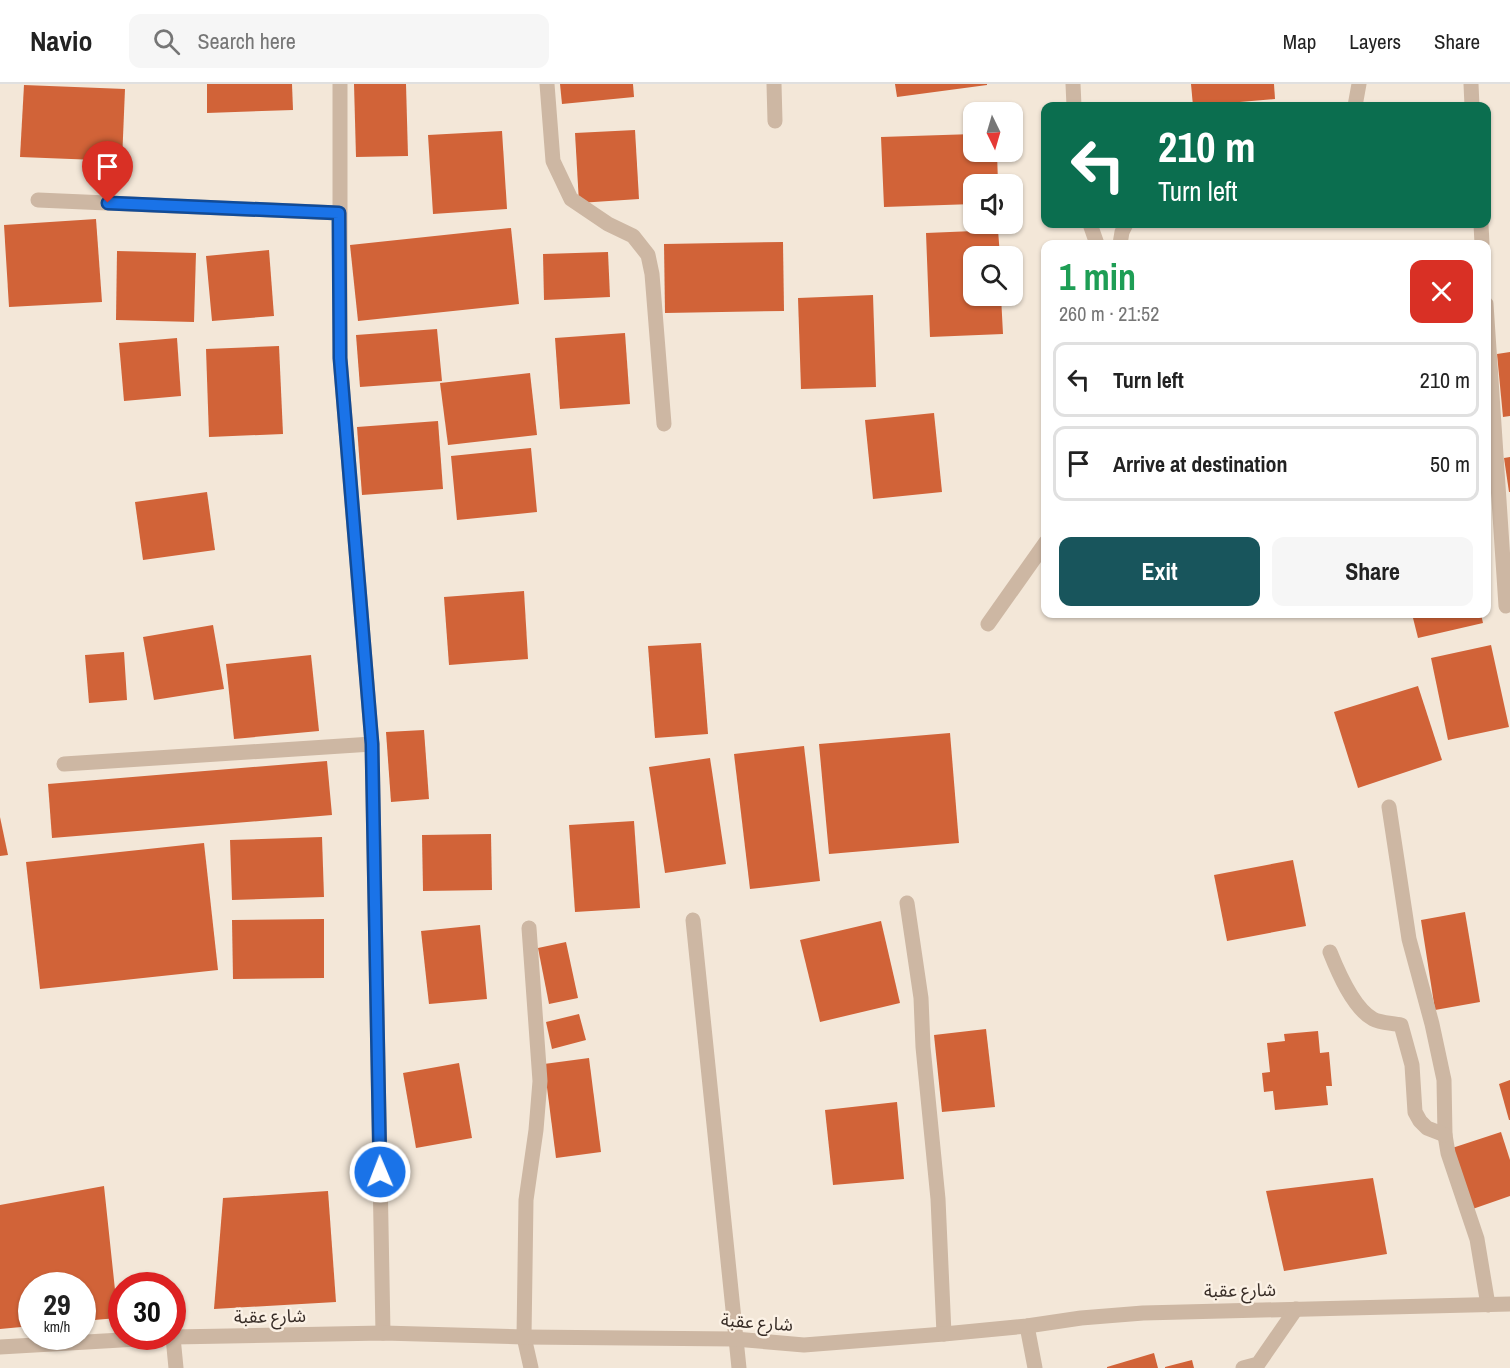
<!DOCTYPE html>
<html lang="en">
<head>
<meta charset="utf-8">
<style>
  :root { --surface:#fff; --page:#f6f6f6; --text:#222; --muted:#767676; --line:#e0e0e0; --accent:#18555c }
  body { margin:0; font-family:"Archivo Narrow","Noto Sans Arabic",sans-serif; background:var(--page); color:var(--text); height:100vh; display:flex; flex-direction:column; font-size:22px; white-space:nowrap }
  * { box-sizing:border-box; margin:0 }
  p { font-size:20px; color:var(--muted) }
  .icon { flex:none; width:33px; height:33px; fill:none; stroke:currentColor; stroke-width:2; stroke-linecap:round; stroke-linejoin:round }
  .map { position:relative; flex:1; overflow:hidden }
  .details { position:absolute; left:1041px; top:156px; width:450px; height:378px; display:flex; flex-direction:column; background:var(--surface); border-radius:12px; box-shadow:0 2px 4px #0004 }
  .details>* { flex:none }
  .top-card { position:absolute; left:1041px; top:18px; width:450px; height:126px; border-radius:12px; box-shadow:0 2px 4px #0004; background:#0b6e4f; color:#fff; overflow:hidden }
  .needle { width:39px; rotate:175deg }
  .buttons { position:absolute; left:963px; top:18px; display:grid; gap:12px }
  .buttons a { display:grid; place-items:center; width:60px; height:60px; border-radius:12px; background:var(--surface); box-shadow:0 2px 4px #0004; font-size:30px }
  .speed { position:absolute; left:18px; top:1188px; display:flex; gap:12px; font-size:30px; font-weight:700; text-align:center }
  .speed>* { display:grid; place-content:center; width:78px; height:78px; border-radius:50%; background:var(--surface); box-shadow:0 2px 4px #0004; line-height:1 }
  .speed small { font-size:15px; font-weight:400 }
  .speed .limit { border:9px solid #d22; background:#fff; color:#111 }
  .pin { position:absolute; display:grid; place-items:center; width:51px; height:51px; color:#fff; margin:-62px -26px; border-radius:50% 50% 50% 0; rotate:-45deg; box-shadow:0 0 6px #0007 }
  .pin .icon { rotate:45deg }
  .me { position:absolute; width:66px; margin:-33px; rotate:359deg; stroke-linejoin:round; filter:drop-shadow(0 0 4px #0008) }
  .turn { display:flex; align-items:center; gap:21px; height:126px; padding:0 18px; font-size:27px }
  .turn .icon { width:78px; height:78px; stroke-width:2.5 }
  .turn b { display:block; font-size:42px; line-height:51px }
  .round { display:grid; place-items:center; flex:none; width:63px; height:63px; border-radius:12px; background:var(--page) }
  .overview { display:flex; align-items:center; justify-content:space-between; height:102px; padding:0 18px }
  h1 { font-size:36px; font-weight:700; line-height:45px; color:#1e9e55 }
  .action { display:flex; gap:12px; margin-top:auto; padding:12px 18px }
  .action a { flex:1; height:69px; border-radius:12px; background:var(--accent); color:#fff; font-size:24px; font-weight:700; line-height:69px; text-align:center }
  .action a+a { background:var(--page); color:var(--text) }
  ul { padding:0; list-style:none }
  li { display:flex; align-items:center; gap:18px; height:75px; margin:0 12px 9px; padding:0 6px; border:3px solid var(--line); border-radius:12px }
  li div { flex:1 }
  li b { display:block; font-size:22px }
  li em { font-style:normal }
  header { display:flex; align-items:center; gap:36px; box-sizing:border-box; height:84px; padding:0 30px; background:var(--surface); border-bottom:2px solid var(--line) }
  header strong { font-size:28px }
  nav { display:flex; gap:33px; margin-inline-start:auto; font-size:21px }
  .search { width:420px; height:54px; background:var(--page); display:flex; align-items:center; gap:15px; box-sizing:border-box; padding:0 21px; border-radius:12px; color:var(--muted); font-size:22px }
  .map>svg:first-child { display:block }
  .building { fill:#d16338 }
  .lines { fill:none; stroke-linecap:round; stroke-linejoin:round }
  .minor { stroke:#cdb7a3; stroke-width:15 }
  .route-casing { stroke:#114b97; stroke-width:15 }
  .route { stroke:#1a73e8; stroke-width:10 }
  .labels { text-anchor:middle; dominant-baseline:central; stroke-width:5; stroke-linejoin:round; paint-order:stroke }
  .street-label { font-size:18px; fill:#372c26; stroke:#fbf1e5 }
</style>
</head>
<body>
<header>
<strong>Navio</strong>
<div class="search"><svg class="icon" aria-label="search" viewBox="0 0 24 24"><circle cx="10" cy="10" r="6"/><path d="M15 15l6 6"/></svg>Search here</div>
<nav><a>Map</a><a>Layers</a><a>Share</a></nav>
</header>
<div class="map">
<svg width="1510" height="1284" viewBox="0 0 1510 1284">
  <rect width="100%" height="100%" fill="#f3e7d8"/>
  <g class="building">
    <path d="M207 0H292L293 26 207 29Z"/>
    <path d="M354 0H406L408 72 356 73Z"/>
    <path d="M560 0H633L634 13 562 20Z"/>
    <path d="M895 0H987V1L897 13Z"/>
    <path d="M1191 0H1274L1275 15 1193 22Z"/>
    <path d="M24 1 125 5 122 77 20 73Z"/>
    <path d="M635 46 639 115 579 119 575 49Z"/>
    <path d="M502 47 507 125 433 130 428 51Z"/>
    <path d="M974 50V68H997L998 100H974V120L884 123 881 53Z"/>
    <path d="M96 135 102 218 9 223 4 141Z"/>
    <path d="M511 144 519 220 358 237 350 161Z"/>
    <path d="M998 146 1000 172H974V212H1001L1003 250 930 253 926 149Z"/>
    <path d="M783 158 784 227 665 229 664 160Z"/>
    <path d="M269 166 274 232 212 237 206 172Z"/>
    <path d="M117 167 196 169 194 238 116 236Z"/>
    <path d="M608 168 610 213 544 216 543 170Z"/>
    <path d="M873 211 876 303 801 305 798 214Z"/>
    <path d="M437 245 442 297 360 303 356 251Z"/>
    <path d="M625 249 630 320 560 325 555 254Z"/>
    <path d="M177 254 181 312 124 317 119 259Z"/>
    <path d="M279 262 283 350 209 353 206 265Z"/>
    <path d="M1510 268V332L1503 333 1497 270Z"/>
    <path d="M530 289 537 351 448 361 440 299Z"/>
    <path d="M934 329 942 408 873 415 865 336Z"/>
    <path d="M438 337 443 405 362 411 357 343Z"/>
    <path d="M531 364 537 428 457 436 451 372Z"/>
    <path d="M1510 373V408H1509L1504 374Z"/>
    <path d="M207 408 215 466 143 476 135 418Z"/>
    <path d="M524 507 528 575 449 581 444 513Z"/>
    <path d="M1412 530H1481L1483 539 1418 554Z"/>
    <path d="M213 541 224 605 154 616 143 553Z"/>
    <path d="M701 559 708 650 655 654 648 562Z"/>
    <path d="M1491 561 1509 643 1448 656 1431 574Z"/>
    <path d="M124 568 127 616 89 619 85 571Z"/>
    <path d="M311 571 319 647 234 655 226 580Z"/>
    <path d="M1418 602 1442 676 1358 704 1334 628Z"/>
    <path d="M424 646 429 715 391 718 386 648Z"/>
    <path d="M950 649 959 759 829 770 819 660Z"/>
    <path d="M804 662 820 797 750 805 734 670Z"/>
    <path d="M710 674 726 780 665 789 649 683Z"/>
    <path d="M327 677 332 731 52 754 48 700Z"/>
    <path d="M0 733 8 771 0 772Z"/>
    <path d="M634 737 640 824 575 828 569 741Z"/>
    <path d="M491 750 492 806 423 807 422 751Z"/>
    <path d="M322 753 324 813 232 816 230 756Z"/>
    <path d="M204 759 218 886 40 905 26 778Z"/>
    <path d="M1293 776 1306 842 1227 857 1214 791Z"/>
    <path d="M1465 828 1480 918 1435 926 1421 836Z"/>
    <path d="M324 835V894L233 895 232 836Z"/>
    <path d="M881 837 900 919 820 938 800 856Z"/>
    <path d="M480 841 487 915 429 920 421 847Z"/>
    <path d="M566 858 578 914 549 920 538 864Z"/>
    <path d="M579 930 586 956 552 965 546 938Z"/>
    <path d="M986 945 995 1023 942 1028 934 951Z"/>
    <path d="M1318 947 1320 969 1329 968 1332 1002H1326L1328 1021 1275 1026 1273 1007 1264 1008 1262 989 1270 988 1267 959 1285 957 1284 950Z"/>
    <path d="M589 974 601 1068 556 1074 544 980Z"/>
    <path d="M459 979 472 1054 416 1064 403 989Z"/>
    <path d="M1510 996V1036H1509L1499 1000Z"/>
    <path d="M897 1018 904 1095 833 1101 825 1026Z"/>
    <path d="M1501 1048 1510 1076V1112L1464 1128 1443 1067Z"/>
    <path d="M1373 1094 1387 1170 1284 1187 1266 1107Z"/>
    <path d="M104 1102 118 1234 82 1237V1202H32V1242L0 1245V1121Z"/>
    <path d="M328 1107 336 1218 214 1225 223 1114Z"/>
    <path d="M1154 1269 1158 1284H1107V1283Z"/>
    <path d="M1192 1276 1194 1284H1165V1283Z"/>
  </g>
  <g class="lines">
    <g class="minor">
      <path d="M340 0V274L372 660 383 1249"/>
      <path d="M547 0 553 77 571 115 608 140 633 152 648 171 652 190 664 340"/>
      <path d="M774 0 775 37"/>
      <path d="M1073 0 1074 22"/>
      <path d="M1471 0 1472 22"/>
      <path d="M1355 22 1359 0"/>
      <path d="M38 116 339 129"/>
      <path d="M1090 140 1097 160"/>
      <path d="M1481 140 1482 160"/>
      <path d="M1120 160 1122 148 1126 140"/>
      <path d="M1486 220 1506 522"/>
      <path d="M988 540 1046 458"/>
      <path d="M64 680 372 660"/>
      <path d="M1389 723 1409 855 1432 940 1444 996 1445 1051 1448 1069 1477 1155 1488 1221"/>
      <path d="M907 819 921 914 923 963 938 1115 944 1250"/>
      <path d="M693 836 739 1284"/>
      <path d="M529 844 540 997 536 1046 526 1116 524 1253 531 1284"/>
      <path d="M1330 868C1338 888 1353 924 1373 935 1380 939 1393 939 1401 941L1412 981 1415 1028 1420 1037 1427 1044 1445 1051"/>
      <path d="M1027 1242 1035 1284"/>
      <path d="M173 1253 176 1284"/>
      <path d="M0 1263 173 1253 383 1249 524 1253 735 1255 804 1261 944 1250 1027 1242 1081 1234 1143 1229 1510 1220"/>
      <path d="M1243 1284 1258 1280 1296 1225"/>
    </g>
  </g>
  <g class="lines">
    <defs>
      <path id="route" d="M108 119 339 129 340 274 372 660 380 1088"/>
    </defs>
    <use href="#route" class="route-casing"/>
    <use href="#route" class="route"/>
  </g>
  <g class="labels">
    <g class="street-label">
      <text transform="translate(1240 1206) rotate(-1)">شارع عقبة</text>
      <text transform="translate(270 1232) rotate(-1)">شارع عقبة</text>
      <text transform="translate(757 1238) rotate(4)">شارع عقبة</text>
    </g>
  </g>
</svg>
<div class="buttons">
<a><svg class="needle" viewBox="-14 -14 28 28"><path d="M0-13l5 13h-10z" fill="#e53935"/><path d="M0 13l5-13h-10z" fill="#767676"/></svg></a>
<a><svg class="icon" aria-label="sound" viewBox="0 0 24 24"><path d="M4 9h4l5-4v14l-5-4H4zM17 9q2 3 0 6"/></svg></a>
<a><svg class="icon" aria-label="search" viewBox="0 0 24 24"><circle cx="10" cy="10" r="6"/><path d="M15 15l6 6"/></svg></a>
</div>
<div class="speed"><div>29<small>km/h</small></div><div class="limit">30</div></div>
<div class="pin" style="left:108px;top:119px;background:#d93025"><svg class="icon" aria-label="arrive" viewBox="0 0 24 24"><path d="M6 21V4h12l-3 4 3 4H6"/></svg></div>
<svg class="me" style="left:380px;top:1088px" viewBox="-20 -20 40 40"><circle r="17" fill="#1a73e8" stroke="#fff" stroke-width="3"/><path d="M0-11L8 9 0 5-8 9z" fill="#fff"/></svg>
<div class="top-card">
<div class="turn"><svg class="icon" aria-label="left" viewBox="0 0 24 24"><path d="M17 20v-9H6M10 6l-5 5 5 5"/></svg><div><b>210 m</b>Turn left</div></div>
</div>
<section class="details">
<div class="overview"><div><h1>1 min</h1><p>260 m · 21:52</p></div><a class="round" style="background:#d93025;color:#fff"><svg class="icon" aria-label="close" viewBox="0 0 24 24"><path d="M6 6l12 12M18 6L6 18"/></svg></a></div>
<ul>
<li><svg class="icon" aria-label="left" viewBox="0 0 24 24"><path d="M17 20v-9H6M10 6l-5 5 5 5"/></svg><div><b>Turn left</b></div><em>210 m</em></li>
<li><svg class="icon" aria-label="arrive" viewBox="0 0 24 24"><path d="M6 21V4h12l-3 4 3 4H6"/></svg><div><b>Arrive at destination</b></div><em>50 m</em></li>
</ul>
<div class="action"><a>Exit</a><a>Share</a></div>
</section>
</div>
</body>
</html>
